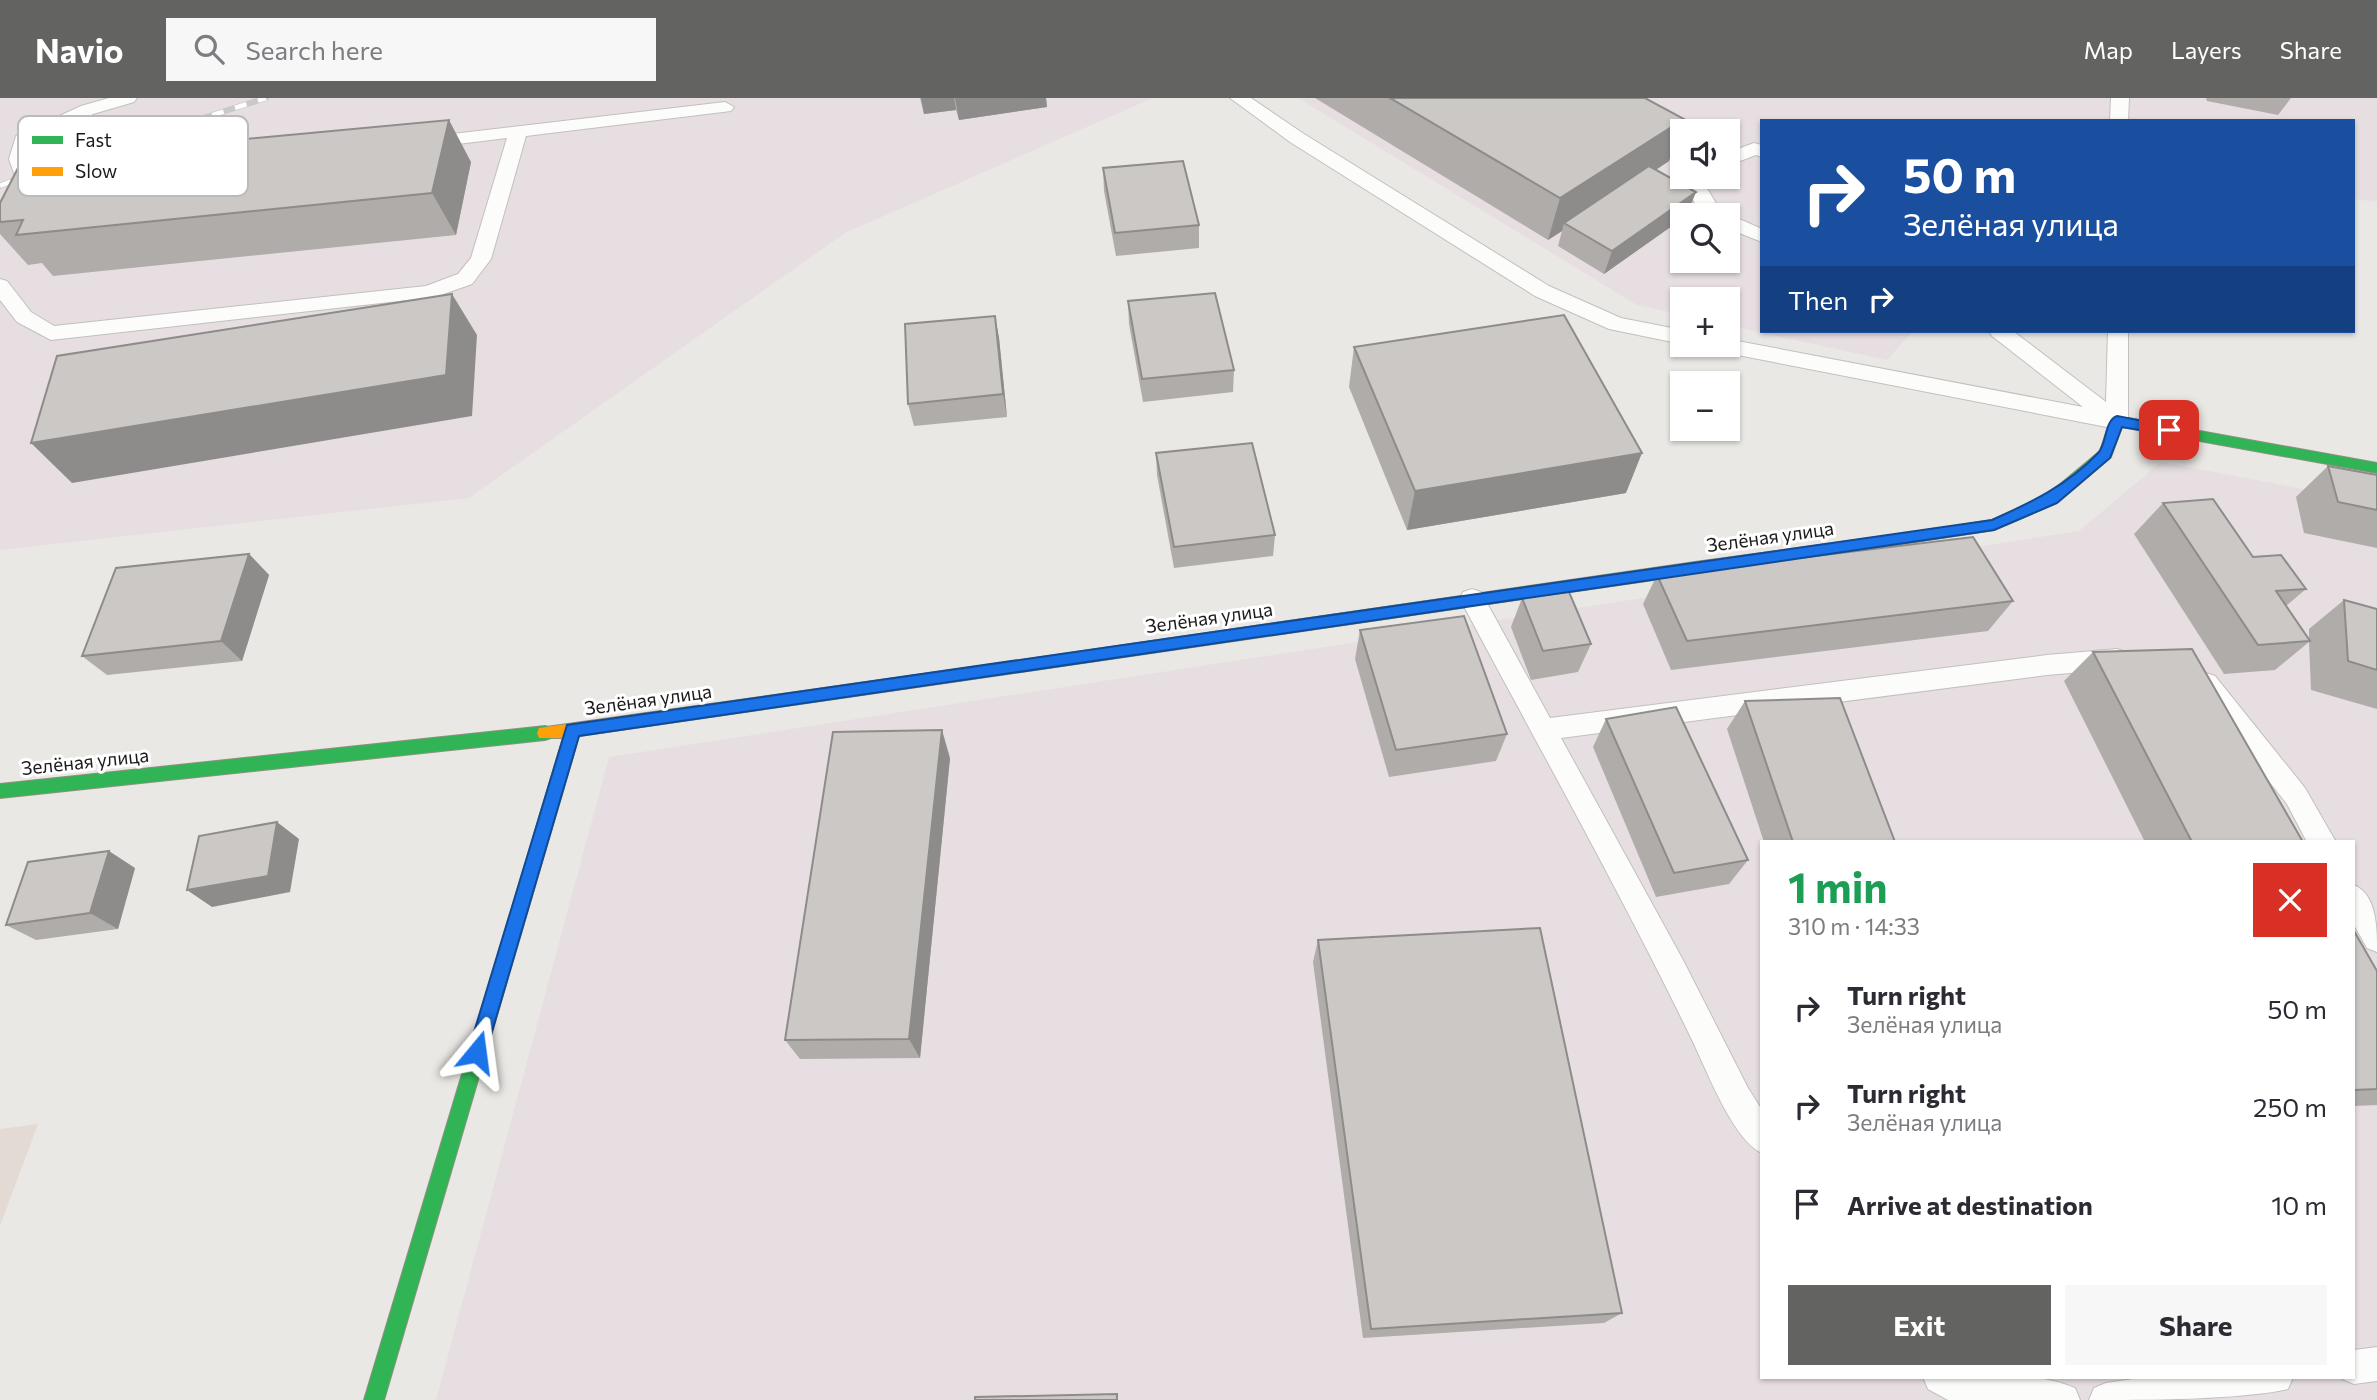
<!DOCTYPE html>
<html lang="en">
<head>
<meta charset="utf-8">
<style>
  :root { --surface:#fff; --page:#f7f7f7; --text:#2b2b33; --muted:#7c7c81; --accent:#636361 }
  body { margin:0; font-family:Commissioner,sans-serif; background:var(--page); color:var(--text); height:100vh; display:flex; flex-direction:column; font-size:26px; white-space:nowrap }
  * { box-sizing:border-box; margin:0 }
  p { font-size:23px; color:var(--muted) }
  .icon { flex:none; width:38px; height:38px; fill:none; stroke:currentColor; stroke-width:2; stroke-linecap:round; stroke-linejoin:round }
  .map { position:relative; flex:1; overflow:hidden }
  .sheet { position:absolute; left:1760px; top:742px; width:595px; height:539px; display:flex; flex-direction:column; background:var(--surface); border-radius:0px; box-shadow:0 2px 5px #0004 }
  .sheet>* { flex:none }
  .hud { position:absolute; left:1760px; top:21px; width:595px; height:214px; border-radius:0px; box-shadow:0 2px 5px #0004; background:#1a4fa0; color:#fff; overflow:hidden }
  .buttons { position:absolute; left:1670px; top:21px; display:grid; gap:14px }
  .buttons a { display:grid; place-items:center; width:70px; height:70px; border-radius:0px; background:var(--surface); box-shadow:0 2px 5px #0004; font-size:35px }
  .pin { position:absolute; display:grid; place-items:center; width:60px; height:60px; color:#fff; margin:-30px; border-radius:14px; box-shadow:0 4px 10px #0006 }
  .me { position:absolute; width:77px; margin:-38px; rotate:16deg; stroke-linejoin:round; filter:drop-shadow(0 0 5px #0008) }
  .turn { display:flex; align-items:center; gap:24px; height:147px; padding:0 28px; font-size:32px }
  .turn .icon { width:91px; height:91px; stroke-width:2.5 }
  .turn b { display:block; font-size:49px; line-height:60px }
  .then { display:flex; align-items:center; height:66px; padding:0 28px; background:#0003; gap:14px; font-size:26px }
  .round { display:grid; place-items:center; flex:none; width:74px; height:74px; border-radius:0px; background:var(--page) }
  .headline { display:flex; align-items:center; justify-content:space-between; height:119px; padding:0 28px }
  h1 { font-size:42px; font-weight:700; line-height:52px; color:#1e9e55 }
  .primary-button { display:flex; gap:14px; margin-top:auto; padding:14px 28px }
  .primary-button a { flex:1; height:80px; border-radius:0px; background:var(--accent); color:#fff; font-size:28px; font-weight:700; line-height:80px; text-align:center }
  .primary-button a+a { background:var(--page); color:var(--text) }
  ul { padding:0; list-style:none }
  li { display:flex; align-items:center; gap:21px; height:98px; padding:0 28px }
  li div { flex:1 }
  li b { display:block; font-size:26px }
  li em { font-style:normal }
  header { display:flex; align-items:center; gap:42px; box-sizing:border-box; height:98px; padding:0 35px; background:var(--accent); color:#fff }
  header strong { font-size:33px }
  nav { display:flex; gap:38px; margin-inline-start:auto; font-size:24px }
  .search { width:490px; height:63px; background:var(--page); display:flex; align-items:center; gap:18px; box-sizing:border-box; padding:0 24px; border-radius:0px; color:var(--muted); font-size:26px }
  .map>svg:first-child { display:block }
  .industrial { fill:#e7dee2; fill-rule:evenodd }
  .military { fill:#e3dad4 }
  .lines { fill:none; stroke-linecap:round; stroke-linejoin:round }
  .lane-casing { stroke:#c1c0be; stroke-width:2 }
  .fast-casing { stroke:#8f917f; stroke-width:2 }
  .slow-casing { stroke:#8f917f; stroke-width:2 }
  .lane { fill:#fcfcfb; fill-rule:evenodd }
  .fast { fill:#30b455; fill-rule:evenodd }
  .slow { fill:#ff9f0a; fill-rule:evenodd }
  .rail-casing { stroke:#c9c9c8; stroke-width:6 }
  .rail { stroke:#fff; stroke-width:4.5; stroke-dasharray:12; stroke-linecap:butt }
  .wall { fill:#afaca9 }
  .shaded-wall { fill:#8e8c8a }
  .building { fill:#cbc8c5; stroke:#8e8c8a; stroke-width:2 }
  .route { fill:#1a73e8; stroke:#114b97; stroke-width:2 }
  .labels { text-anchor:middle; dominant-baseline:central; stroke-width:6; stroke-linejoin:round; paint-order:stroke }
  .street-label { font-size:19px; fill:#1b1b1b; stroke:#fff }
  .key { fill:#fff; stroke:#bbb; stroke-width:2 }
  .key-label { font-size:19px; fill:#1b1b1b }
</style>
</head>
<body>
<header>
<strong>Navio</strong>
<div class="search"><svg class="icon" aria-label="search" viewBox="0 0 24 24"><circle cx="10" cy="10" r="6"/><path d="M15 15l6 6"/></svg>Search here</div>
<nav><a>Map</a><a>Layers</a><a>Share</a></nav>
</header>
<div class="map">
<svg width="2377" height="1302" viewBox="0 0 2377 1302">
  <rect width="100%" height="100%" fill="#eae8e4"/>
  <g class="industrial">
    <path d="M0 0H1153L845 135 469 400 0 452Z"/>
    <path d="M1298 0H2377V104L2354 101V23H1762V233H1913L1887 262 1727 227V201H1682V217L1637 207ZM1682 33H1727V79H1682ZM1682 117H1727V163H1682Z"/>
    <path d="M2161 364 2377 405V1302H436L609 659 2079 433ZM1762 744H2354V1279H1762Z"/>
  </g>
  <path class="military" d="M38 1026 0 1128V1031Z"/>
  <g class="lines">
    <defs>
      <g id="lane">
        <path d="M109 0H137L134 4 93 16 31 45 27 61 31 74 52 80 55 84 52 88 39 91 16 81 9 61 16 38 81 8Z"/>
        <path d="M1230 0H1251L1304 36 1549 188 1621 220 1682 232V246L1609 231 1535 198 1290 44Z"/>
        <path d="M1593 0H1615L1682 36V49Z"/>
        <path d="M2111 0H2129L2128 23H2110Z"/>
        <path d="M725 4 734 9 731 13 526 38 491 161 472 186 435 199 51 242 17 224 0 202V181L7 183 31 214 54 228 426 188 458 176 471 160 507 40 425 50 418 48 416 44 418 40Z"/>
        <path d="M1754 45 1762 47V59L1756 57 1727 68V55Z"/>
        <path d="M1692 79H1712L1705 87 1723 117H1701L1685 86Z"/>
        <path d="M1725 117C1738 119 1750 126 1762 131V144L1727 130Z"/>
        <path d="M1989 233H2013L2106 304 2108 233H2128V323L2125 329 2117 331 1722 254 1715 252 1711 247H1727V241L2083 309 1992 238Z"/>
        <path d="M1472 491 1481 494 1550 620 2047 557 2117 551 2126 554 2130 561 2126 568 2117 571 2047 577 1561 640 1683 862 1748 990 1762 1012V1055C1733 1042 1707 973 1693 944 1620 793 1538 648 1460 501L1463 494Z"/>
        <path d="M2206 575 2215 578 2305 690 2336 744H2307L2287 706 2197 592 2193 585 2197 578Z"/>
        <path d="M2354 787C2377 797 2377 830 2377 854L2367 850 2354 827Z"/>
        <path d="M2377 1249V1283L2354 1286 2342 1281 2354 1279V1252Z"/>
        <path d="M1923 1279C1971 1279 2030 1271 2075 1290L2080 1302H1948L1928 1291Z"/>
        <path d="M2147 1279H2293L2288 1291C2241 1302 2142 1302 2089 1302L2094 1290 2106 1285Z"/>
      </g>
      <g id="fast">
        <path d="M2117 318 2377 365V375L2122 329 2111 359 2057 405 1994 432 1922 443 1917 442 1915 438 1917 434 1992 422 2047 397 2100 353 2110 323Z"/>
        <path d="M1695 464 1702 470 1695 476 959 583 954 581 951 577 954 573 959 571Z"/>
        <path d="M545 628 551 630 553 635 551 640 545 642 0 700V686Z"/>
        <path d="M544 723 550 725 552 730 384 1302H364L536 730 538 725Z"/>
      </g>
      <g id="slow">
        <path d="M1922 433 1929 438 1922 443 1695 476 1688 470 1695 464Z"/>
        <path d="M959 571 964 573 967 577 964 581 959 583 579 638 552 730 550 735 544 737 538 735 536 730 563 640H539L537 635 539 630Z"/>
      </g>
    </defs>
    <use href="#lane" class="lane-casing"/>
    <use href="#fast" class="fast-casing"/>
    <use href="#slow" class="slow-casing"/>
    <use href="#lane" class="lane"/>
    <use href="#fast" class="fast"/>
    <use href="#slow" class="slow"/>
    <defs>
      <g id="rail">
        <path d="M75 61 266 0"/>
        <path d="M0 88 29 76"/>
      </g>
    </defs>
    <use href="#rail" class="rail-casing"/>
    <use href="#rail" class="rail"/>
  </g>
  <g class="wall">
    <path d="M920 0H1046L1047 9 959 22 956 12 924 16Z"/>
    <path d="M1315 0H1645L1669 63 1656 72 1687 117 1604 176 1558 148 1562 133 1548 142Z"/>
    <path d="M2206 0H2291L2278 17 2207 3Z"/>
    <path d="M471 64 456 137 53 178 42 165 28 167 0 136V105Z"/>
    <path d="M1103 70 1199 127V150L1116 158 1104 93Z"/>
    <path d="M1128 203 1234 272 1233 294 1143 304 1129 226Z"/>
    <path d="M995 218 999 240 1007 319 914 328 908 306Z"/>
    <path d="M1354 249 1626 395 1407 432 1349 289Z"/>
    <path d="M1156 355 1275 437 1273 458 1174 470 1157 377Z"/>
    <path d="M2328 368 2377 377V450L2304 435 2296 399Z"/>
    <path d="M2163 405 2306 491 2286 508 2309 541V531L2344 502 2377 511V611L2311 592 2309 544 2275 572 2224 576 2134 436Z"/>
    <path d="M249 456 269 477 242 563 107 577 82 558Z"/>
    <path d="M1657 477 2013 503 1988 533 1671 572 1643 506Z"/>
    <path d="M1522 500 1591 546 1578 574 1531 582 1511 529Z"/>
    <path d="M1360 532 1507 636 1496 663 1389 679 1355 561Z"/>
    <path d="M2093 554 2303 744H2145L2064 583Z"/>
    <path d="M1745 603 1895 744H1764L1727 631Z"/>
    <path d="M1606 621 1748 762 1729 786 1656 799 1593 649Z"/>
    <path d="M950 660 920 960 800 961 785 942Z"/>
    <path d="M135 770 118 831 36 842 6 827Z"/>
    <path d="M2354 833 2377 873V1007L2354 1008Z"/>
    <path d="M1318 842 1622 1215 1604 1225 1363 1240 1313 864Z"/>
  </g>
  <g class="shaded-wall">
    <path d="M921 0H954L956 12 924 16Z"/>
    <path d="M955 0H1046L1047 9 959 22Z"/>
    <path d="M1684 21 1669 63 1570 128 1564 125 1562 133 1548 142 1560 100Z"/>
    <path d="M449 22 471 64 456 137 432 95Z"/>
    <path d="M1696 94 1687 117H1682V121L1604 176 1612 153Z"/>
    <path d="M452 196 477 237 472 318 72 385 31 345Z"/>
    <path d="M995 218 999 240 1007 319 1003 296Z"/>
    <path d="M1642 355 1626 395 1407 432 1415 393Z"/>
    <path d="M249 456 269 477 242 563 221 543Z"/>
    <path d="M942 632 950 660 920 960 909 941Z"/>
    <path d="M277 724 299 741 290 794 212 809 187 792Z"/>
    <path d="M109 753 135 770 118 831 90 815Z"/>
  </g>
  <g class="building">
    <path d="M1390 0H1645L1684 21 1560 100Z"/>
    <path d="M449 22 432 95 16 137 23 122 0 124V105L19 68 58 65 64 58Z"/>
    <path d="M1183 63 1199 127 1115 135 1103 70Z"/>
    <path d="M1649 68 1696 94 1612 153 1564 125Z"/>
    <path d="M1215 195 1234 272 1142 281 1128 203Z"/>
    <path d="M452 196 446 277 31 345 57 258Z"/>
    <path d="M1564 217 1642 355 1415 393 1354 249Z"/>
    <path d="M995 218 1003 296 908 306 905 226Z"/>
    <path d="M1252 345 1275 437 1174 449 1156 355Z"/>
    <path d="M2328 368 2377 377V412L2338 404Z"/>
    <path d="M2213 401 2253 459 2281 457 2306 491 2276 493 2310 543 2258 547 2163 405Z"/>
    <path d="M1973 439 2013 503 1687 543 1657 477Z"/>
    <path d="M249 456 221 543 82 558 116 470Z"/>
    <path d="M1569 494 1591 546 1543 553 1522 500Z"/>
    <path d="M2344 502 2377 511V572L2348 563Z"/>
    <path d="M1464 518 1507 636 1396 652 1360 532Z"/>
    <path d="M2192 551 2303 744H2192L2093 554Z"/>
    <path d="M1840 600 1895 744H1793L1745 603Z"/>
    <path d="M1676 609 1748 762 1674 775 1606 621Z"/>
    <path d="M942 632 909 941 785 942 833 634Z"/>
    <path d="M277 724 268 778 187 792 199 738Z"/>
    <path d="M109 753 90 815 6 827 28 764Z"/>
    <path d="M1540 830 1622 1215 1371 1231 1318 842Z"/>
    <path d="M2354 833 2377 873V991L2354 992Z"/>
    <path d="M1117 1296V1302H975V1299Z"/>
  </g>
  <path class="route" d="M2117 318 2169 328 2176 332 2169 337 2122 329 2110 360 2057 405 1994 432 579 638 486 954 484 960 477 963 471 960 468 954 567 627 1992 422C2030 405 2068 387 2098 355 2107 346 2104 323 2117 318Z"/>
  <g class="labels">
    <g class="street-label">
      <text transform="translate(1770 438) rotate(-8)">Зелёная улица</text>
      <text transform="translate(1209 519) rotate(-8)">Зелёная улица</text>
      <text transform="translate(648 601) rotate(-8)">Зелёная улица</text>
      <text transform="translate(85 663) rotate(-6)">Зелёная улица</text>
    </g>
  </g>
  <rect x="18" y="18" width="230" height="80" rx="10" class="key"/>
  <rect x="32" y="38" width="31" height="8" fill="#30b455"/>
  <rect x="32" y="69" width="31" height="9" fill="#ff9f0a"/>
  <g class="key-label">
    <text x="75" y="49">Fast</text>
    <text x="75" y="80">Slow</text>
  </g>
</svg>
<div class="buttons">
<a><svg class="icon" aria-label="sound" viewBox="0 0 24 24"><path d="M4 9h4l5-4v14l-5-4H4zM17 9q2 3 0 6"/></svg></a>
<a><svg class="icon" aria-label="search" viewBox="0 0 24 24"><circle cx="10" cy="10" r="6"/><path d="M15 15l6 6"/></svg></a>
<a>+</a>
<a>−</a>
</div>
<div class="pin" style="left:2169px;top:332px;background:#d93025"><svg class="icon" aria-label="arrive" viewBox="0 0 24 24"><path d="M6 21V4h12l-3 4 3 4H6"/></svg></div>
<svg class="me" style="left:477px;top:954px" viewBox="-20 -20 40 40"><path d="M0-17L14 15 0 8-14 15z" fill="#1a73e8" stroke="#fff" stroke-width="4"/></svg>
<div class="hud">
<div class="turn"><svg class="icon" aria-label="right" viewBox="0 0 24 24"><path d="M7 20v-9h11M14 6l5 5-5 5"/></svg><div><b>50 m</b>Зелёная улица</div></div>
<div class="then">Then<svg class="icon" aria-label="right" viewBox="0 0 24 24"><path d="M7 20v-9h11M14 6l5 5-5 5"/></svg></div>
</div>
<section class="sheet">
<div class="headline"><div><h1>1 min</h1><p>310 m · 14:33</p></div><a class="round" style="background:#d93025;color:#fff"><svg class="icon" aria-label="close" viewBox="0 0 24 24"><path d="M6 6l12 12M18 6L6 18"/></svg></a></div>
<ul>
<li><svg class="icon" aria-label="right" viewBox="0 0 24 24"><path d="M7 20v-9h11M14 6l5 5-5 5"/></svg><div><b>Turn right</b><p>Зелёная улица</p></div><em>50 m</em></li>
<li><svg class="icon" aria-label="right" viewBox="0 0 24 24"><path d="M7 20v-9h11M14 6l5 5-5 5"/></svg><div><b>Turn right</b><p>Зелёная улица</p></div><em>250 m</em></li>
<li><svg class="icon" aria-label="arrive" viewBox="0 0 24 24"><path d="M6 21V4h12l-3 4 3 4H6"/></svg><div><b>Arrive at destination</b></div><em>10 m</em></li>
</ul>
<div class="primary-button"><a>Exit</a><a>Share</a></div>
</section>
</div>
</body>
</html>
